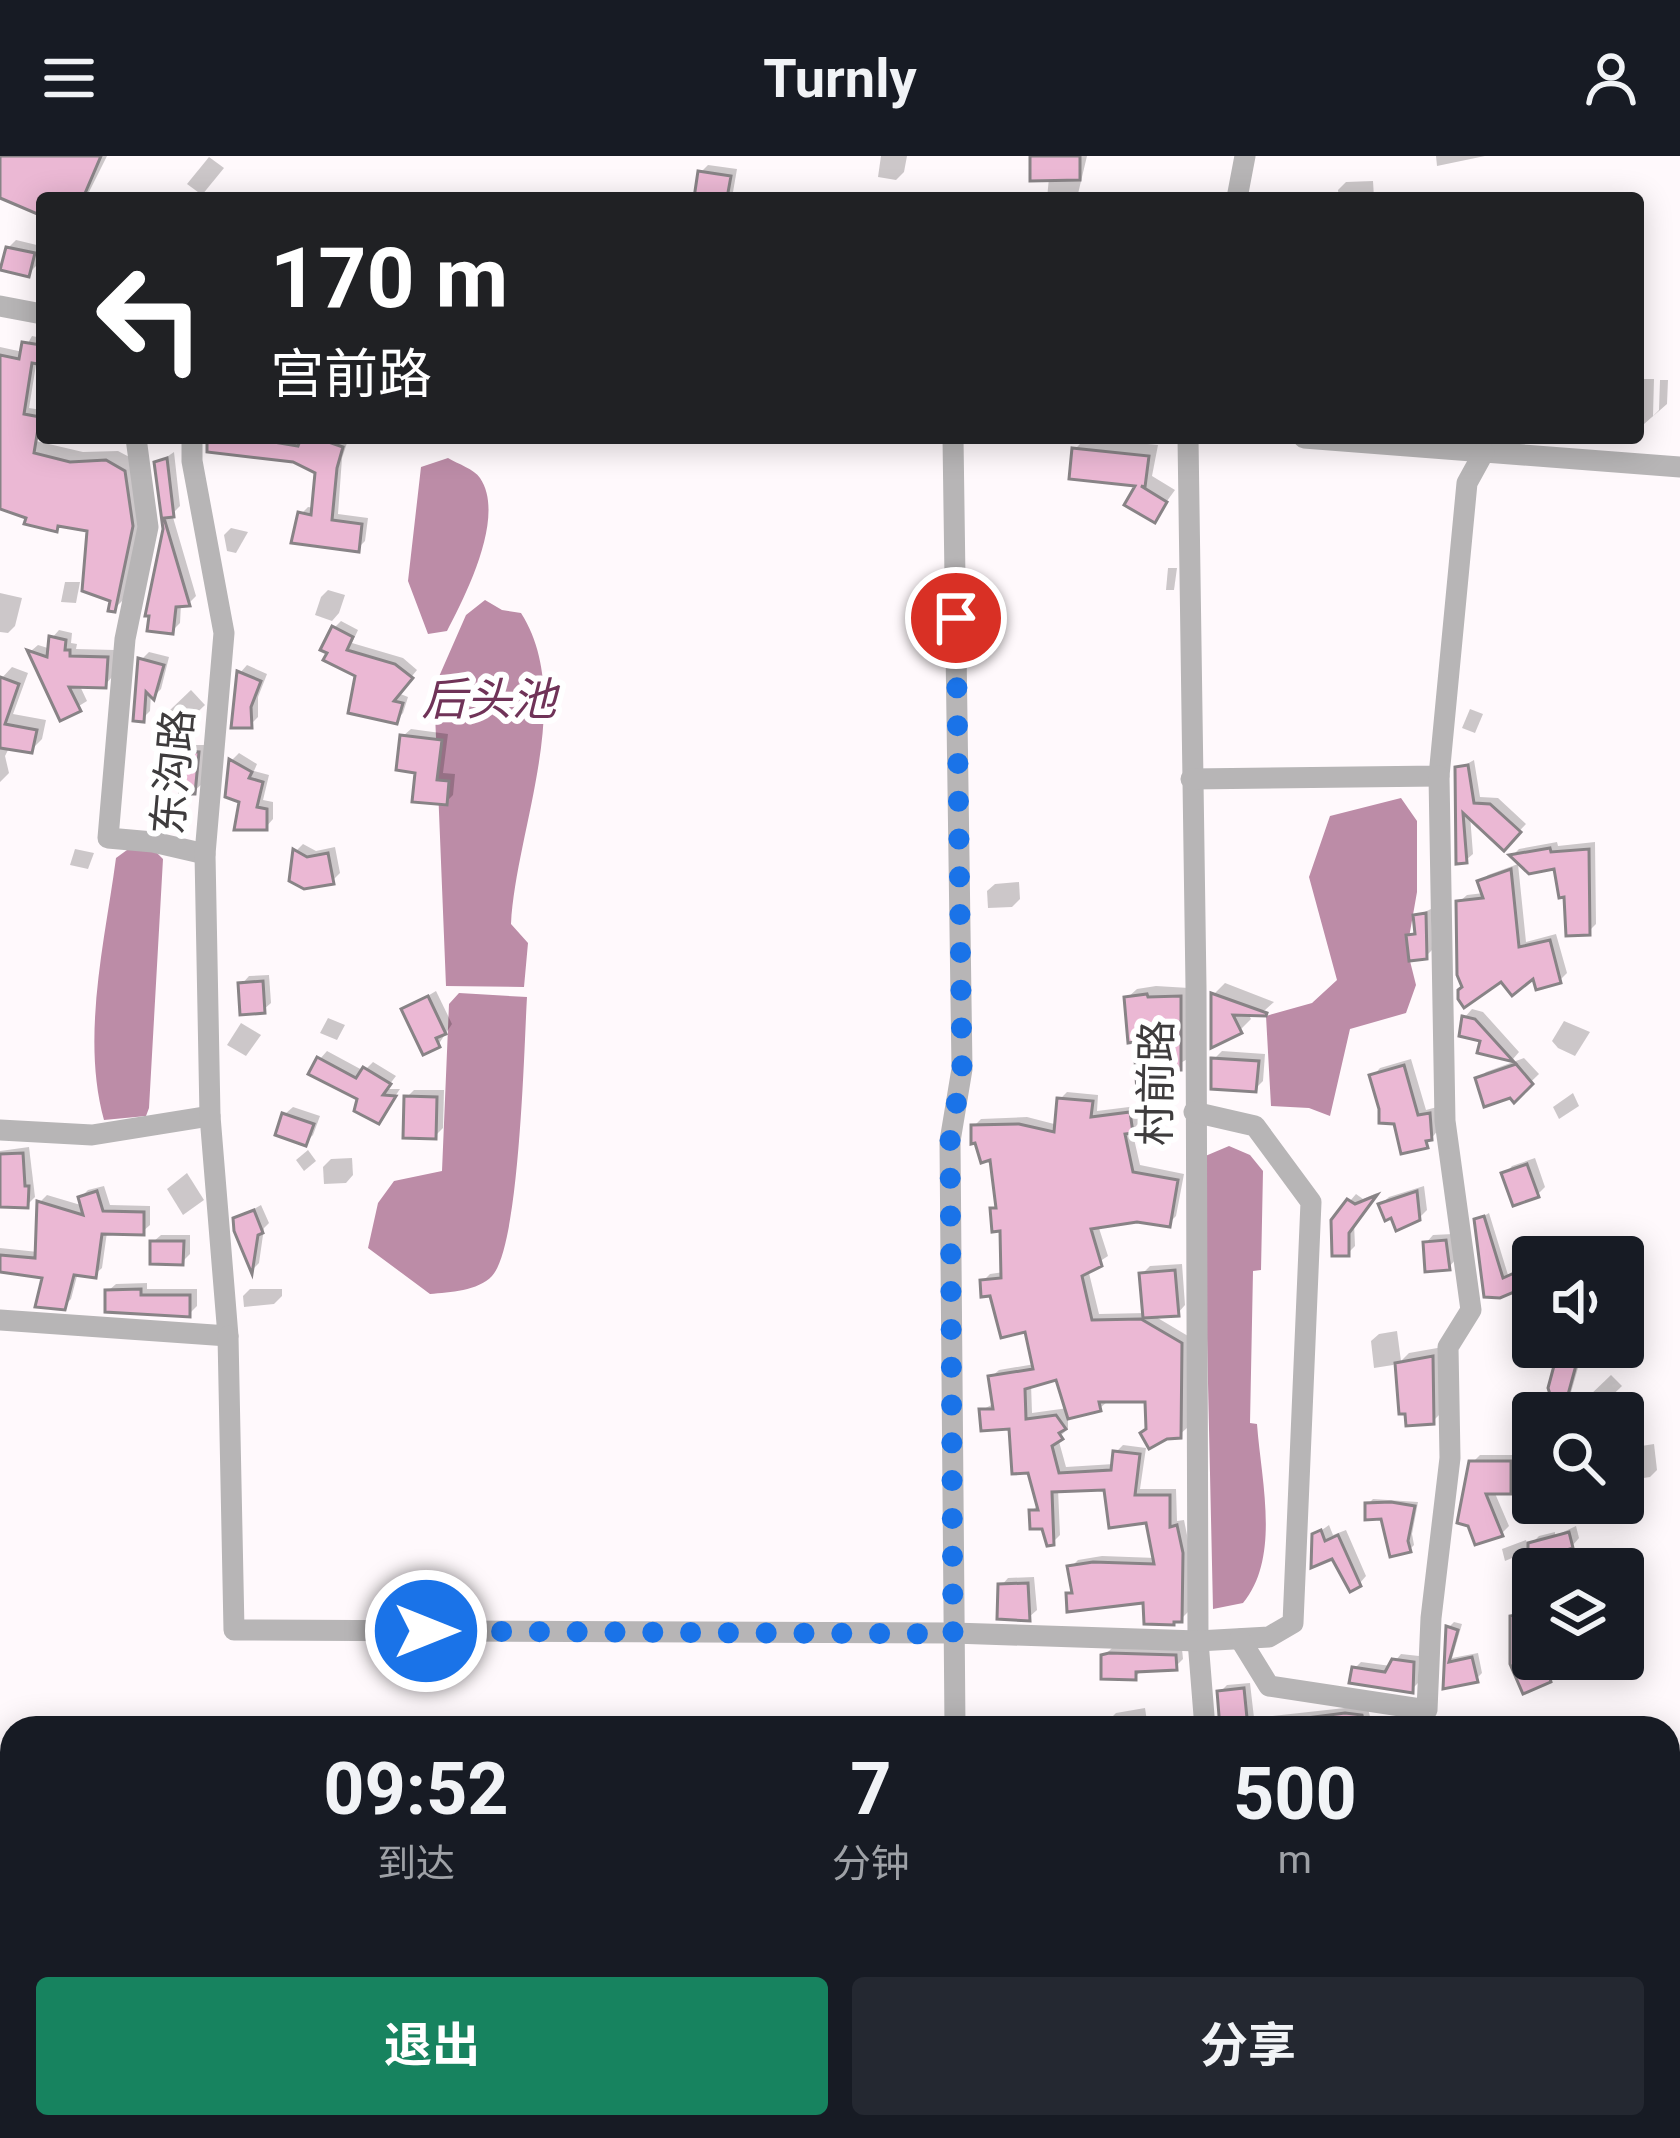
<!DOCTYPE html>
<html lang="zh">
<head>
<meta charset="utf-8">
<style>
  :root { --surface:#171b24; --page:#242831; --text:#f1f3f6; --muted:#9ea1a6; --accent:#17835f }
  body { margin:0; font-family:Roboto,"Noto Sans SC",sans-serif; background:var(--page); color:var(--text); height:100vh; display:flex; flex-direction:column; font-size:45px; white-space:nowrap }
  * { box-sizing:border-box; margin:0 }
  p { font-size:39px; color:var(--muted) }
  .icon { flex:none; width:66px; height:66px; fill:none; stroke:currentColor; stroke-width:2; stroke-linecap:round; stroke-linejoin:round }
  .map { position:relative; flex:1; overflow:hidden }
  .details { position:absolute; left:0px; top:1560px; width:1680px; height:423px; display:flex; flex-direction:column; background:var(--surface); border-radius:36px 36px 0 0; box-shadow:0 6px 30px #0003 }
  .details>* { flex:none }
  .banner { position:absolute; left:36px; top:36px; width:1608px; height:252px; border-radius:12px; box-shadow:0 6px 30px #0003; background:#202124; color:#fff; overflow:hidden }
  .fabs { position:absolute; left:1512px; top:1080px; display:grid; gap:24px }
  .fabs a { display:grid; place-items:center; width:132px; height:132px; border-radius:12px; background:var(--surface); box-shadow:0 6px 30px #0003; font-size:60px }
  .pin { position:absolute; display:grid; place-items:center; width:102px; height:102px; color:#fff; margin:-51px; border:6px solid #fff; border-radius:50%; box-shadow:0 3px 12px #0007 }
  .me { position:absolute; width:132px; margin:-66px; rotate:90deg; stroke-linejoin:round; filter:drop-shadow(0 0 9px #0008) }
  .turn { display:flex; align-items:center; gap:42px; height:252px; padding:0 36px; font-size:54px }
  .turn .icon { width:156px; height:156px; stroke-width:2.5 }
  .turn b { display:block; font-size:84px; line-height:102px }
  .eta { display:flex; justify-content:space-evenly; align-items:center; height:204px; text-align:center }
  .eta b { font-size:72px; font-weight:700; line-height:84px }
  .primary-button { display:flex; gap:24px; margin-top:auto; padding:24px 36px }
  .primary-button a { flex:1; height:138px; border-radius:12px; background:var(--accent); color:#fff; font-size:48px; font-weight:700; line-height:138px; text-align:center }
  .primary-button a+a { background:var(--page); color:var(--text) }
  header { display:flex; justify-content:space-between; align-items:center; height:156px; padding:0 36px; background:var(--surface); font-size:54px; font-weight:700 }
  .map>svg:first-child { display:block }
  .green { fill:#eecedf }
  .water { fill:#bc8ca7 }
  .shadow { fill:#0003; fill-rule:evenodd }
  .building { fill:#ebb8d4; stroke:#888386; stroke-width:3 }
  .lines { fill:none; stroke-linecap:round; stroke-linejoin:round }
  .minor { stroke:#b7b5b6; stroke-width:21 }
  .route { stroke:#1a73e8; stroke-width:21; stroke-dasharray:0 37.8 }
  .labels { text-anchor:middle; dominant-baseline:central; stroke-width:12; stroke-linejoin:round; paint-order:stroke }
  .street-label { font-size:42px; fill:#3e3c3d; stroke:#fff }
  .water-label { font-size:45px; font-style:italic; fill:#703358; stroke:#fff }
</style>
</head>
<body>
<header><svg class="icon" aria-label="menu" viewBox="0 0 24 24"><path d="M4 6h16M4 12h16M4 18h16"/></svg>Turnly<svg class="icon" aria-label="person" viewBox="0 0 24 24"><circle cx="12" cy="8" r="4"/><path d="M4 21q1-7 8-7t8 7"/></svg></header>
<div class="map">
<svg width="1680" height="1982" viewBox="0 0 1680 1982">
  <rect width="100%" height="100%" fill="#fff9fc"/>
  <path class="green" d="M992 1971H1227L1228 1982H993Z"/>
  <g class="water">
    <path d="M448 302C458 308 474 313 480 322 506 360 466 439 447 475L428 478 408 425 421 311Z"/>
    <path d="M485 444 502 454 521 457C576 543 516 673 511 768L528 787 524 831 446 830 434 532 466 459Z"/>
    <path d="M1401 642 1417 665V736L1407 793 1416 829 1406 857 1350 873 1330 960 1309 952 1271 950 1266 860 1312 847 1337 824 1309 721 1330 660Z"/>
    <path d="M127 694H154L163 703 149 952 146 960 104 964C81 881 105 785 116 702Z"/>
    <path d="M459 837 527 841C524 890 520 1090 492 1120 478 1135 450 1136 430 1138L368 1092 378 1047 394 1025 442 1015 449 848Z"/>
    <path d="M1229 990 1250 999 1263 1015 1261 1114 1253 1115 1250 1267 1257 1268C1261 1324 1281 1401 1243 1447L1213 1453 1203 1001Z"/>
  </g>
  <g class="shadow">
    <path d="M0 0H107L86 42H42V56L0 39Z"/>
    <path d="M881 0H907L904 16 896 24 878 21Z"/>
    <path d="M1033 0H1087L1077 42H1047L1049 22Z"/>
    <path d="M1436 0H1485L1437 10Z"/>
    <path d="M209 1 224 12 202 39 187 28Z"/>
    <path d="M708 9 737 13 733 36 727 42H713L701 16Z"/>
    <path d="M1373 25 1374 42H1339L1338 34 1346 26Z"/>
    <path d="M16 84 41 90 36 110 28 118 8 92Z"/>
    <path d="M32 180 42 182V211L36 209 29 252 42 254 41 280 36 285 83 296 118 295 135 304 142 358 125 442 114 453 91 373 61 367 56 372 0 350V318L36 288 0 281V191L23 196Z"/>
    <path d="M1638 223H1654L1653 260 1659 254 1660 224H1668L1667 248 1644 268 1638 267Z"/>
    <path d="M209 282 348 284 342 302 338 358 368 362 365 385 358 392 301 358 308 351 315 352 318 315 294 303Z"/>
    <path d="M1086 282 1158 289 1152 320 1175 334 1154 363 1128 348 1140 327 1075 293Z"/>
    <path d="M174 296 180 350 172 358 196 440 189 447 181 448 180 467 172 475 158 307Z"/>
    <path d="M231 372 248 376 236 397 227 395 224 379Z"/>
    <path d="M1168 412H1177L1174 434H1166Z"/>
    <path d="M65 426H80L76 447 61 446Z"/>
    <path d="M328 434 345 439 339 457 332 465 315 459 321 441Z"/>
    <path d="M0 437 22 442 15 470 8 477 0 476Z"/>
    <path d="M341 465 358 474 352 487 403 502 417 514 398 537 408 541 403 557 396 564 359 518 334 472Z"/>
    <path d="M59 474 72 477 71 487 77 488 76 493 115 494 112 521 105 529 79 528 87 545 61 561 31 495 38 489 51 493 52 482Z"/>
    <path d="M149 496 169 501 161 533 154 540 151 537 150 555 142 563 141 504Z"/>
    <path d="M247 509 267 518 258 541V561L250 569 240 517Z"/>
    <path d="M12 511 28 517 13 558 46 564 42 583 31 594 10 590 5 600 9 617 0 626V524Z"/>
    <path d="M191 534 205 549 183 570 169 555Z"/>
    <path d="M1470 553 1483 558 1475 577 1462 572Z"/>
    <path d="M411 573 448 578 443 617 455 618 453 639 446 646 419 614 403 580Z"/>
    <path d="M191 589H205L202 628 194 635 183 597Z"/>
    <path d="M239 597 257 608 254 615 269 619 263 644 273 646V663L266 671 242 645 228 639 232 604Z"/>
    <path d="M1474 604 1480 641 1498 642 1526 668 1504 691 1470 659 1473 698 1466 704 1458 613Z"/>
    <path d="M1557 686 1558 690 1595 686 1596 768 1588 776 1557 710 1513 699 1519 693Z"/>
    <path d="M303 688 316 695 335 691 340 717 332 725 292 723 296 695Z"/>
    <path d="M75 693 94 697 88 713 70 709Z"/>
    <path d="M1518 708 1526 786 1556 778 1567 817 1559 825 1535 818 1465 831 1459 746 1467 739 1484 737 1480 726 1488 719Z"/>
    <path d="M1019 726 1020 743 1012 751 988 752 987 735 995 728Z"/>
    <path d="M1431 753 1432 794 1426 800 1410 780 1417 773 1416 760Z"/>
    <path d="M269 819 271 847 263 854 242 828 249 820Z"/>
    <path d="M1225 827 1274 846 1265 854 1247 855 1251 863 1240 874 1214 887V838Z"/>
    <path d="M1156 830 1189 832V902L1174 911 1175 923 1165 933 1137 883 1127 842 1137 833Z"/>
    <path d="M436 835 452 868 438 889 404 854Z"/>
    <path d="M1472 853 1483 856 1519 896 1513 903 1481 895 1483 883 1465 861Z"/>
    <path d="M328 862 345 869 337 884 320 877Z"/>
    <path d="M1564 865 1590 876 1575 900 1558 892 1552 885Z"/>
    <path d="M241 867 261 879 246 900 227 889Z"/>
    <path d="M327 895 364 915 373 906 396 920 386 933H400L379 964 320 903Z"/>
    <path d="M1222 895 1265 898 1263 925 1255 933 1214 903Z"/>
    <path d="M1524 902 1539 918 1514 942 1478 923 1486 916Z"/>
    <path d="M1411 903 1426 954 1437 951 1439 973 1426 989 1397 965 1373 920 1380 912Z"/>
    <path d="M414 934H444L443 972 435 980 407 941Z"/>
    <path d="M1067 936 1098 939 1097 955 1137 950 1139 967 1132 974 1140 1009 1184 1018 1176 1060 1169 1067 1137 1063 1098 1069 1108 1100 1088 1113 1099 1158 1146 1157 1142 1118 1150 1110 1182 1108 1185 1149 1178 1157 1151 1158 1188 1180 1187 1272 1179 1279 1149 1271 1147 1243 1107 1246 1100 1252 1068 1259V1273L1058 1282 1066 1311 1114 1308 1116 1296 1123 1289 1146 1292 1140 1333H1176L1177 1365 1184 1364 1189 1389V1455L1181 1463 1146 1443 1069 1439 1074 1433 1071 1411 1078 1404 1102 1400 1156 1402 1149 1364 1106 1331 1058 1333 1060 1379 1053 1386 1032 1355 1039 1348 1012 1270 982 1254 995 1247 991 1221 999 1214 1035 1208 1027 1172 983 1125 990 1118 1004 1116 1003 1072 993 1054 998 1049 993 1000 974 970 981 963 1027 961 1058 969 1060 943ZM1058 1220 1068 1252 1032 1257 1031 1228Z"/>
    <path d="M1573 937 1579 950 1559 963 1553 951Z"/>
    <path d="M293 951 320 960 313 979 305 987 285 958Z"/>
    <path d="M29 991 35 1041 27 1049 0 1048V995Z"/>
    <path d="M308 994 316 1005 304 1015 296 1004Z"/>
    <path d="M352 1002 353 1019 346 1027 324 1028 323 1011 331 1003Z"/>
    <path d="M1535 1002 1545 1031 1538 1038 1505 1018 1512 1010Z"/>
    <path d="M187 1017 204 1044 183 1059 167 1033Z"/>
    <path d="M104 1030 110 1049 150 1050V1069L142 1076H107L102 1112 94 1119 78 1116 71 1143 64 1150 46 1120 0 1114V1092L38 1096 40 1046 47 1039 84 1050 81 1041 88 1034Z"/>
    <path d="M1424 1030 1427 1054 1419 1062 1381 1048 1389 1041Z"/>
    <path d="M1377 1037 1354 1067 1355 1090 1348 1097 1350 1045 1356 1038 1363 1043Z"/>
    <path d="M261 1049 269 1067 264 1072 259 1107 253 1113 237 1063Z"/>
    <path d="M1489 1057 1508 1119 1526 1111 1531 1123 1500 1139 1477 1064Z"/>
    <path d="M1453 1078 1456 1103 1449 1111 1426 1087 1433 1079Z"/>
    <path d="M161 1079H190V1098L182 1106 153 1086Z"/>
    <path d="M147 1127V1133H197V1150L189 1158 108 1135 116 1128Z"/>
    <path d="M250 1133H282V1140L274 1148 244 1151 243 1140Z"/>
    <path d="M1397 1175 1401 1205 1409 1197 1443 1191 1444 1254 1433 1265 1402 1255 1398 1205 1393 1209 1374 1212 1371 1185 1379 1178Z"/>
    <path d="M1562 1191H1584L1565 1257H1560Z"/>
    <path d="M1611 1219 1622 1230 1599 1252 1588 1241Z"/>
    <path d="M1654 1288 1657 1314 1650 1321 1631 1324 1627 1298 1635 1291Z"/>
    <path d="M1480 1299H1518V1327L1510 1335H1494L1509 1370 1502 1377 1477 1385 1472 1307Z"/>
    <path d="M1373 1343 1418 1346 1412 1378 1414 1389 1409 1394 1383 1360 1368 1348Z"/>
    <path d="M1329 1369 1333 1379 1346 1374 1366 1420 1359 1428 1315 1379Z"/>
    <path d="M1576 1370 1579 1382 1572 1390 1554 1395V1413H1533V1503H1551L1556 1516 1525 1534 1513 1461 1520 1453 1531 1452V1394L1505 1405 1502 1393 1526 1384 1528 1391 1539 1380 1555 1376V1380Z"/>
    <path d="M1034 1421 1037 1454 1029 1461 1001 1430 1008 1422Z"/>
    <path d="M1454 1466 1462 1468 1452 1502 1478 1497 1482 1517 1476 1523 1446 1529 1449 1471Z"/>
    <path d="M1112 1492 1182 1493 1183 1503 1175 1511 1143 1513 1135 1521 1104 1500Z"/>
    <path d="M1401 1498 1419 1500 1418 1527 1412 1533 1354 1513 1361 1506 1391 1510Z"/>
    <path d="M1250 1527 1254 1562 1354 1551 1368 1553 1373 1572H1223L1220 1536 1227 1529Z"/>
    <path d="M1145 1552 1148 1572H1111L1109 1564 1116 1557Z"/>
  </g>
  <g class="building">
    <path d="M0 0H101L83 42H42V60L0 42Z"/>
    <path d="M1030 0H1080V24L1030 25Z"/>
    <path d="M698 15 731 20 727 42H694Z"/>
    <path d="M6 91 35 97 29 121 0 114Z"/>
    <path d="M22 186 41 189 38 208 32 207 24 258 40 261 34 297 70 306 106 304 125 315 133 370 115 456 108 455 110 445 82 435 87 375 58 370 57 376 24 368 26 362 0 353V199L19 203Z"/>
    <path d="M207 282H250L298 290 301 282H317L343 291 337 312 332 364 362 368 359 396 291 387 298 356 311 359 315 317 293 306 207 296Z"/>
    <path d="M1072 292 1149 300 1145 331 1141 330 1167 346 1155 367 1124 349 1135 330 1069 323Z"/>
    <path d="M167 302 174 361 164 362 190 450 176 451 173 478 147 475 149 460H145L163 373 154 306Z"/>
    <path d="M332 470 353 481 347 494 395 508 413 522 394 545 403 547 397 568 348 557 355 520 323 504 327 497 320 494Z"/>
    <path d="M49 480 66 484 65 494H70V500L108 501 106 532 69 531 81 555 60 565 27 494 47 501Z"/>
    <path d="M138 502 164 509 154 544 146 536 144 566 133 565Z"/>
    <path d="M237 515 261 525 251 551 252 572H231Z"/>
    <path d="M0 521 19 528 5 568 37 574 32 597 0 592Z"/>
    <path d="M400 579 442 584 437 624 449 625 447 649 412 646 415 617 396 614Z"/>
    <path d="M180 595 199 596 195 638H180Z"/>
    <path d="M229 603 252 616 249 622 263 626 257 651 267 653V674H234L239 646 225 641Z"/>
    <path d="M1468 609 1474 647 1490 648 1521 676 1504 695 1463 657 1467 707 1456 708 1455 611Z"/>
    <path d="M1550 692 1551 696 1589 693 1590 779 1566 780 1564 741 1559 742 1554 713 1529 718 1509 699Z"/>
    <path d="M293 693 307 701 328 697 334 728 304 733 289 725Z"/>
    <path d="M1511 713 1519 791 1550 784 1561 827 1536 834 1533 823 1512 840 1501 826 1464 852 1458 843V834L1462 831 1457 819 1456 745 1483 742 1477 725Z"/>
    <path d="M1426 757 1427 803 1409 805 1406 779 1415 778 1413 759Z"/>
    <path d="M263 825 265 857 240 859 238 827Z"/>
    <path d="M1211 837 1267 857 1266 860 1233 859 1242 877 1211 892Z"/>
    <path d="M1147 838 1148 841 1181 840V914H1166L1167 935 1137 937 1134 886 1128 887 1124 841Z"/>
    <path d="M428 840 446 878 436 882 440 891 423 899 401 853Z"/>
    <path d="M1462 860 1475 863 1514 906 1477 897 1480 885 1459 880Z"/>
    <path d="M317 901 356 922 363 911 391 928 383 939 396 940 379 968 354 955 357 943 308 918Z"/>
    <path d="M1211 902 1259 905 1256 936 1211 933Z"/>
    <path d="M1516 908 1533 928 1514 947 1510 942 1484 951 1475 922Z"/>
    <path d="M1404 909 1418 959 1430 957 1432 984 1426 985 1428 992 1401 998 1394 968 1379 967V953L1369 919Z"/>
    <path d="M404 940 437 941 436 983 403 982Z"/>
    <path d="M1057 942 1093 945 1091 961 1130 956 1133 977 1125 978 1133 1016 1178 1024 1170 1071 1137 1066 1091 1073 1102 1110 1082 1120 1092 1164 1141 1163 1182 1187 1181 1282 1167 1283 1149 1293 1140 1277 1146 1273 1145 1246H1099L1101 1255 1068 1263 1056 1224 1025 1233 1026 1263 1056 1259 1066 1273 1059 1277 1063 1283 1052 1290 1059 1317 1111 1314 1113 1295 1140 1298 1135 1339H1170V1371L1177 1369 1183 1397 1182 1466H1174V1469L1144 1468 1143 1447 1067 1456 1066 1437H1072L1067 1410 1093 1406 1154 1408 1146 1367 1109 1372 1104 1334 1052 1336 1054 1389 1047 1390 1042 1373H1030L1029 1354H1038L1028 1317 1012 1318 1009 1273 981 1275 979 1253H993L988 1220 1033 1213 1025 1176 1001 1182 990 1140 981 1141 980 1124 1001 1122 1000 1075 992 1076 990 1052H996L990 1004 981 1007 975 987 971 988V969L1019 968 1054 976Z"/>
    <path d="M282 957 314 968 306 990 275 979Z"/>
    <path d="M23 997 25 1030H29L28 1052 0 1051V998Z"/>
    <path d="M1527 1008 1539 1041 1513 1050 1501 1017Z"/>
    <path d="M97 1035 103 1055 144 1056V1079L102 1078 96 1122 74 1119 65 1154 35 1151 42 1122 0 1116V1099L35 1102 37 1045 83 1059 78 1041Z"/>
    <path d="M1417 1035 1420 1064 1396 1075 1391 1062 1385 1065 1378 1048Z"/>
    <path d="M1377 1039 1349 1077V1100H1332L1331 1064 1347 1043 1355 1048Z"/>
    <path d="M254 1054 263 1077 258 1079 252 1118 234 1075 233 1062Z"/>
    <path d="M1484 1060 1503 1122 1521 1114 1528 1130 1500 1142 1484 1141 1474 1063Z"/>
    <path d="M1446 1084 1450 1114 1425 1116 1423 1086Z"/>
    <path d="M150 1085H184L183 1109 150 1108Z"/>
    <path d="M1175 1114 1179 1160 1143 1162 1139 1117Z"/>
    <path d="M141 1133V1139H190V1161L105 1156V1134Z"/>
    <path d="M1559 1191H1581L1563 1257H1556L1548 1232Z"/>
    <path d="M1433 1200 1434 1268 1406 1270 1405 1258H1399L1395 1207Z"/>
    <path d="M1469 1305H1511V1338H1486L1503 1380 1475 1389 1468 1370 1457 1367Z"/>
    <path d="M1391 1346 1415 1350 1408 1385 1411 1396 1390 1401 1381 1363 1365 1364V1347Z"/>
    <path d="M1321 1374 1325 1385 1338 1379 1361 1430 1350 1436 1332 1403 1311 1412 1312 1378Z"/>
    <path d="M1569 1376 1573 1392 1560 1396V1413H1528V1387Z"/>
    <path d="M1028 1427 1030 1465 997 1463 998 1428Z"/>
    <path d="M1533 1456V1503H1545L1551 1526 1523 1538 1510 1508V1460Z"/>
    <path d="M1446 1470 1458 1474 1449 1506 1472 1501 1478 1526 1443 1533Z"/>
    <path d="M1109 1497 1176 1499 1177 1514 1136 1516V1524L1101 1523V1499Z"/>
    <path d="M1392 1503 1414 1506 1413 1537 1349 1527 1352 1511 1385 1516Z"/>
    <path d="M1244 1532 1248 1572H1220L1217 1535Z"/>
    <path d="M1345 1557 1362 1559 1365 1572H1307L1306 1562Z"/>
  </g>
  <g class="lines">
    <g class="minor">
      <path d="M1237 42 1245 0"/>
      <path d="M0 150 42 158"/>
      <path d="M136 282 148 371 125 483 108 682 153 686 205 698"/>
      <path d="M953 282 962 913 950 985 955 1572"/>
      <path d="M1188 282 1196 831 1198 1485 1205 1572"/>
      <path d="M1304 282 1680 311"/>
      <path d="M1191 623 1439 620 1467 327 1484 296"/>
      <path d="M0 974 92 979 210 960"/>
      <path d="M0 1164 228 1180 210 960 205 698 224 477 192 305V282"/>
      <path d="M228 1180 234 1474 953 1477 1198 1485 1269 1481 1293 1467 1311 1046 1255 970 1194 956"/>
      <path d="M1240 1483 1269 1530 1427 1554 1431 1462 1450 1302 1448 1191 1471 1154 1445 965 1439 620"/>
      <path d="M960 1971V1982"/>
      <path d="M1237 1971 1238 1982"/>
      <path d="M1488 1971 1489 1982"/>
    </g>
  </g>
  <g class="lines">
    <path class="route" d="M426 1475 953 1478 950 985 962 913 956 462"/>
  </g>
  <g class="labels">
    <g class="street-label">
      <text transform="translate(173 616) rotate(-85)">东沟路</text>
      <text transform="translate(1156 927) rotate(-89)">村前路</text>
    </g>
    <g class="water-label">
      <text x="489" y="543">后头池</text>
    </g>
  </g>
</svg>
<div class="fabs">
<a><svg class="icon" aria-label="sound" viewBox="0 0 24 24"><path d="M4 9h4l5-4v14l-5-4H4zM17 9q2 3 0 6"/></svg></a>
<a><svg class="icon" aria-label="search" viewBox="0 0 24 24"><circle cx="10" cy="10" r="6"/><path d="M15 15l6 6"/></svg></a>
<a><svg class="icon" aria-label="layers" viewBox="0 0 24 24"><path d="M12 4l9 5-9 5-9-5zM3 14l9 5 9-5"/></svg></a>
</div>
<div class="pin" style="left:956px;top:462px;background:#d93025"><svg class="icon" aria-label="arrive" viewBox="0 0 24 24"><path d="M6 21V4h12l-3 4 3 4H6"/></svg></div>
<svg class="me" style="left:426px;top:1475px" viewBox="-20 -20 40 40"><circle r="17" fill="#1a73e8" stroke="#fff" stroke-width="3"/><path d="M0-11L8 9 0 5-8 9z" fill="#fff"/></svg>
<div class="banner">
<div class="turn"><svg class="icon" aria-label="left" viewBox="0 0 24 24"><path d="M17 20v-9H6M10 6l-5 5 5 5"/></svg><div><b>170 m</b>宫前路</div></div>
</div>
<section class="details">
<div class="eta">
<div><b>09:52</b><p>到达</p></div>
<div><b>7</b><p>分钟</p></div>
<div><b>500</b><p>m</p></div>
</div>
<div class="primary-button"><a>退出</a><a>分享</a></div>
</section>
</div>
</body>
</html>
